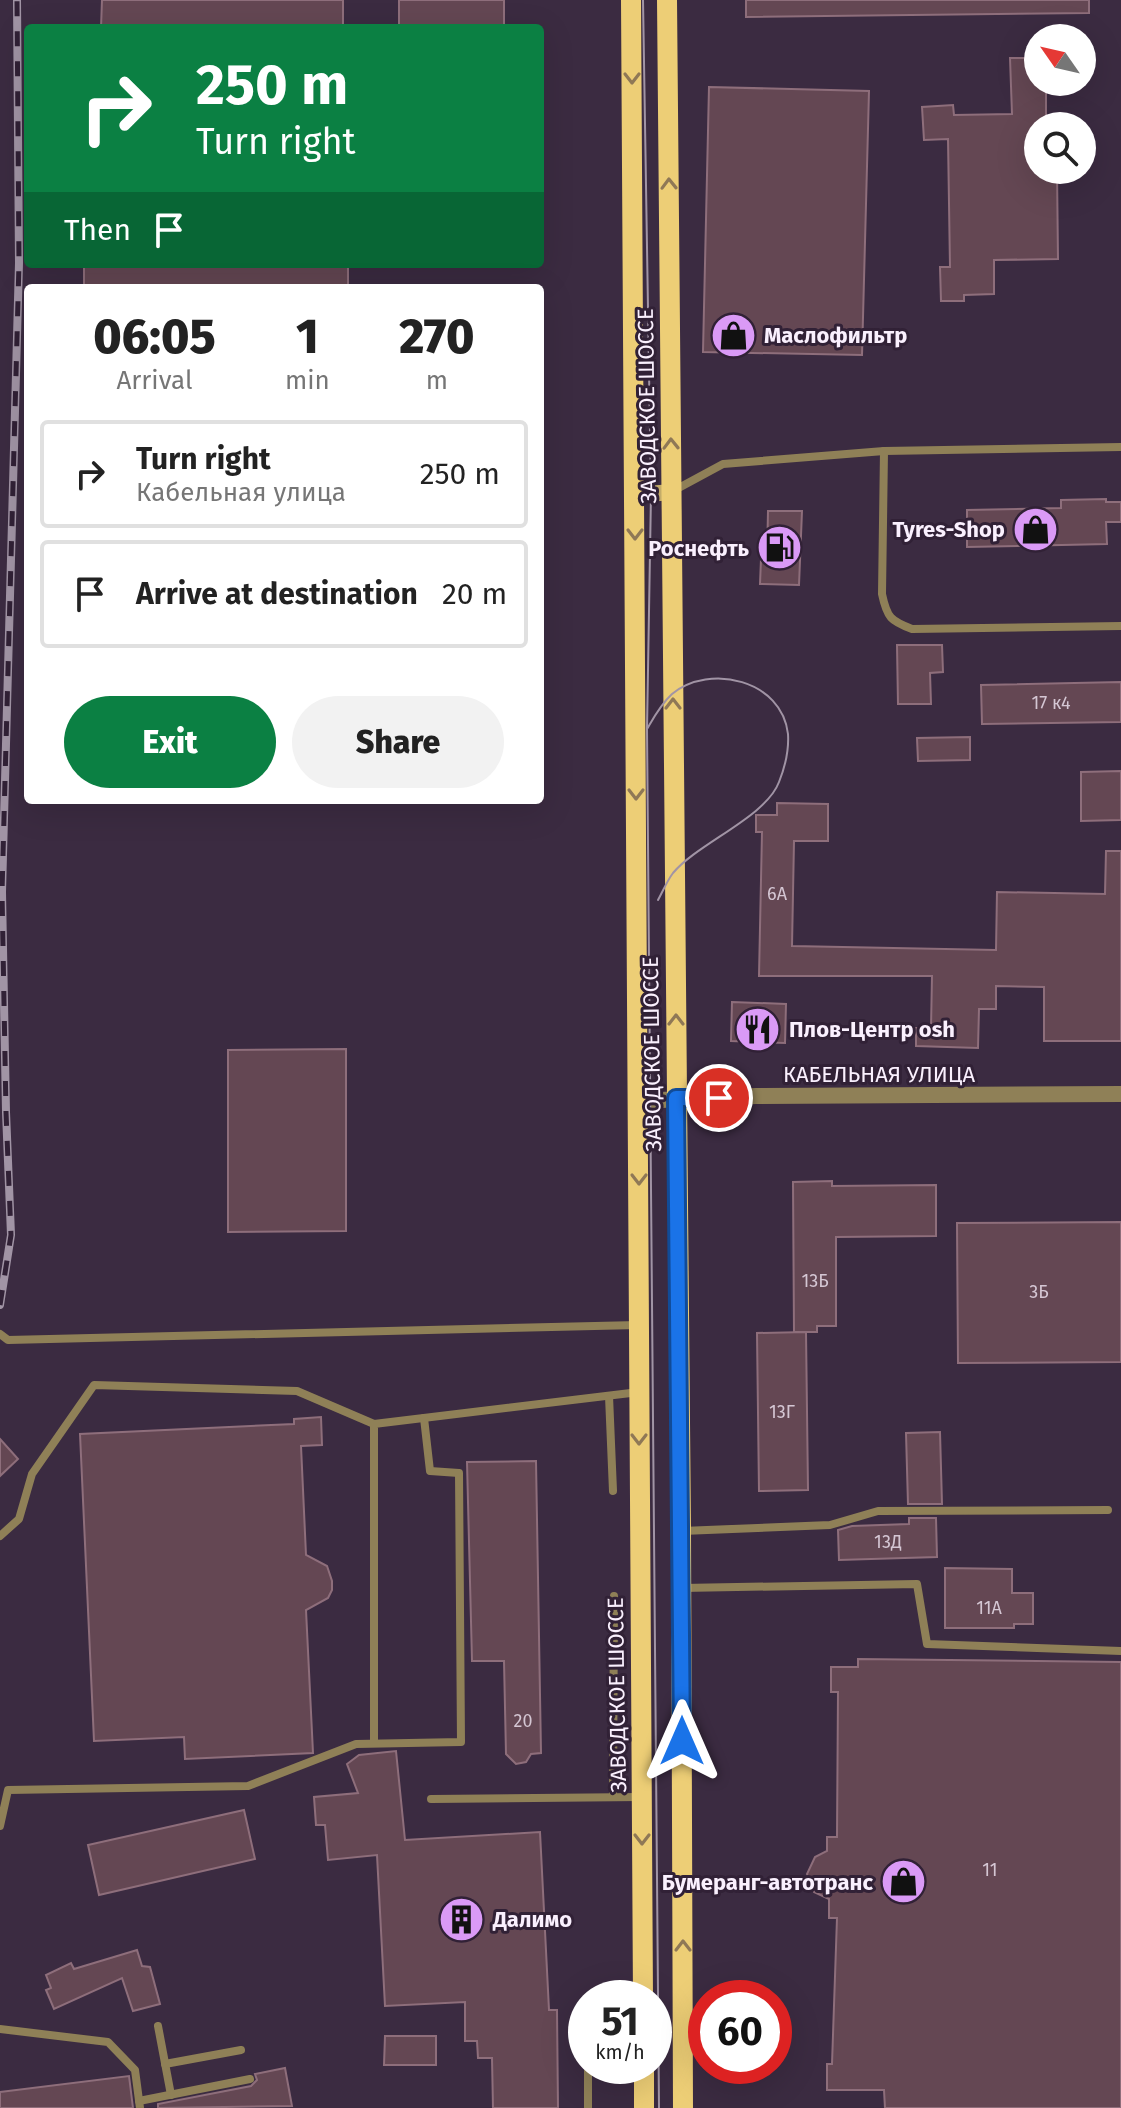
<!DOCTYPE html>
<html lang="en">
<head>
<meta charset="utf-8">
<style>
  :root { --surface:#fff; --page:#f2f2f2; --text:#222; --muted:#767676; --line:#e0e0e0; --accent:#0b8043 }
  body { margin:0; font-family:"Fira Sans",sans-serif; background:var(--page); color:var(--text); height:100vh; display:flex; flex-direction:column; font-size:30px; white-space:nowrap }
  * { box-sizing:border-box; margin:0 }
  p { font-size:26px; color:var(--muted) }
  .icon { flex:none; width:44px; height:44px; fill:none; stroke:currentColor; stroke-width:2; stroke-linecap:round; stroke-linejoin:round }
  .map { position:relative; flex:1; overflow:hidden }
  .details { position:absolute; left:24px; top:284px; width:520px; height:520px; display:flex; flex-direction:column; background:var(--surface); border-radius:8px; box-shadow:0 8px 32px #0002 }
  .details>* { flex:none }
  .banner { position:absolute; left:24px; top:24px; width:520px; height:244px; border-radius:8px; box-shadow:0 8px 32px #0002; background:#0b8043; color:#fff; overflow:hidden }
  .needle { width:52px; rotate:304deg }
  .controls { position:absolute; left:1024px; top:24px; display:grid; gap:16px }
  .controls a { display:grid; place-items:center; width:72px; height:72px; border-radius:50%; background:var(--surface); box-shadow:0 8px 32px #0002; font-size:40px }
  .speed { position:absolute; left:568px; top:1980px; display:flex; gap:16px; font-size:40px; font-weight:700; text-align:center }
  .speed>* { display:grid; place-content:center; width:104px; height:104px; border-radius:50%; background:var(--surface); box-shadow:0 8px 32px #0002; line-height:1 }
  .speed small { font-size:20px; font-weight:400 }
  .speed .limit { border:12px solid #d22; background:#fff; color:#111 }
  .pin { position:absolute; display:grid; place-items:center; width:68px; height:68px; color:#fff; margin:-34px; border:4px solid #fff; border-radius:50%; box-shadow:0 2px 8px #0007 }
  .me { position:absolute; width:88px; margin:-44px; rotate:0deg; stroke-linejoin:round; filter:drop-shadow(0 0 6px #0008) }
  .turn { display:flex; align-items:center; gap:28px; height:168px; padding:0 40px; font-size:36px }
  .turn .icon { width:104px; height:104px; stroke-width:2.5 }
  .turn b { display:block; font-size:56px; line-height:68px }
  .then { display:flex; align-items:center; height:76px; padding:0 40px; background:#0003; gap:16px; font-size:30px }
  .eta { display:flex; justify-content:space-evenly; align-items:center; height:136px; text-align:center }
  .eta b { font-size:48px; font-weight:800; line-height:56px }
  .cta { display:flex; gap:16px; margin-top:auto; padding:16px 40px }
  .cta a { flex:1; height:92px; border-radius:48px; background:var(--accent); color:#fff; font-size:32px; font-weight:800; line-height:92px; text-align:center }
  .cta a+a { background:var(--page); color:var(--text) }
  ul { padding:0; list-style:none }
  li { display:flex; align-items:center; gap:24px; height:108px; margin:0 16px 12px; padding:0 24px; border:4px solid var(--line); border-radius:8px }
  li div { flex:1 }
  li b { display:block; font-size:30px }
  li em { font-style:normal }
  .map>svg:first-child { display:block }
  .building { fill:#644753; stroke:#8e6e7b; stroke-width:2 }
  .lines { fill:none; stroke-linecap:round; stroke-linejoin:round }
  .service { stroke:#8f8057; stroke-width:8 }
  .minor { stroke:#8f8057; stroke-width:16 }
  .secondary { stroke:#c4ac69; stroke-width:16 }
  .primary { stroke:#edce76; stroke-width:20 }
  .tram { stroke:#a194a5; stroke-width:2 }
  .rail-casing { stroke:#a194a5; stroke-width:8 }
  .rail { stroke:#312136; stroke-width:5; stroke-dasharray:15; stroke-linecap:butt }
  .oneway { stroke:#8f7856 }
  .route-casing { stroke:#114b97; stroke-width:20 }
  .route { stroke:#1a73e8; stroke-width:14 }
  .labels { text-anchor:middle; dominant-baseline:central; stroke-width:6; stroke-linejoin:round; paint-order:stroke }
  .number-label { font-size:18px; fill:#d4c6d3 }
  .poi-label { font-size:22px; font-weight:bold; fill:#faf0fe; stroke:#312136; text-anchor:start }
  .street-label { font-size:22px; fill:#faf0fe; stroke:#312136 }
</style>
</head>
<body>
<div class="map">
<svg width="1121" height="2108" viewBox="0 0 1121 2108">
  <rect width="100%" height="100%" fill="#3b2b41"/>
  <g class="building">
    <path d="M102 0H343V28H101Z"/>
    <rect x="399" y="0" width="105" height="28"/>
    <path d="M746 0H1089V13L746 17Z"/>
    <path d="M1010 58H1038V82H1046V126H1038V170H1057L1058 259 994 260V294L964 295V301H941L940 267H950L948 139 924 140 922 107 953 105 954 115 1012 114Z"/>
    <path d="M709 87 869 91 862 355 703 352Z"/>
    <rect x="84" y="264" width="264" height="24"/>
    <path d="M1106 499V502H1121V522H1106L1107 544 967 547V510L1061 508V500Z"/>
    <path d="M768 511H802L799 585 760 584 761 559H767Z"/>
    <path d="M897 645H942L943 672 930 673 931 704H898Z"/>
    <path d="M1121 682V722L982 724 981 685Z"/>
    <path d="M970 737V760L918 761 917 738Z"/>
    <path d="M1121 771V820L1081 821V772Z"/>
    <path d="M777 803 828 804V841H794L792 946 996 950 997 892 1105 894 1106 851H1121V1041H1044V987L996 986V1009H979L978 1048 916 1046V1028H931L932 976H759L762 832H756V815H777Z"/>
    <path d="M732 1002 786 1004 785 1043 731 1041Z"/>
    <path d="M346 1049V1231L228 1232V1050Z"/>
    <path d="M832 1181V1186L936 1185V1236L836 1237V1326H817V1332H794L793 1182Z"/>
    <path d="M1121 1222V1362L958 1363 957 1223Z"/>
    <path d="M806 1332 808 1490 759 1491 757 1333Z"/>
    <path d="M321 1417 322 1445 301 1446 306 1555 327 1566 332 1581V1590L328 1598 306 1610 313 1753 185 1759 184 1737 94 1741 80 1434 294 1424V1419Z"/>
    <path d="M940 1432 942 1504H908L906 1433Z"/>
    <path d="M0 1439 18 1459 0 1476Z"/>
    <path d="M536 1461 541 1753 531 1754 526 1762 516 1764 506 1754 504 1661H472L467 1462Z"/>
    <path d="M909 1518H936L937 1557 839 1560 838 1530 852 1526 909 1524Z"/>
    <path d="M945 1568 1012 1569V1593H1033V1624H1014V1628H945Z"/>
    <path d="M858 1659 1121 1662V2108H885L884 2090H827V2064H832L837 1918H829V1899L814 1892 807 1874 815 1857 827 1851V1837H837L838 1692H831V1667H858Z"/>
    <path d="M396 1751 405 1840 540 1832 549 2010H557L558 2108H493L492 2058H478L477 2041H465V2002L385 2006 377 1855 328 1860 325 1825H316L314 1797 358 1793 347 1764 359 1755Z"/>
    <path d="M244 1810 255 1859 99 1895 88 1845Z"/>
    <path d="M137 1950 142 1966 150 1967 160 2004 133 2011 122 1978 54 2009 46 1990 51 1988 46 1975 71 1963 74 1969Z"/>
    <path d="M385 2036H436V2065H384Z"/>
    <path d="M285 2068 292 2106 158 2108V2104L251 2086 257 2080 255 2074Z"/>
    <path d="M129 2076 133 2108H0V2092Z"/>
  </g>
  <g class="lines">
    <g class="service">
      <path d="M884 451 882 594C887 618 891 621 912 629L1121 626"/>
      <path d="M673 491 723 464 884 451 1121 447"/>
      <path d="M0 1334 8 1340 638 1325"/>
      <path d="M609 1396 613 1491"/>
      <path d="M682 1531 830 1525 878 1511 1108 1510"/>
      <path d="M0 1536 19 1519 32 1474 94 1385 297 1391 374 1424"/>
      <path d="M682 1588 917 1584 927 1644 1121 1651"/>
      <path d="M374 1743V1424L639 1392"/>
      <path d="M613 1796 614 1596"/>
      <path d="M431 1799 641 1797"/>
      <path d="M0 1826 8 1790 248 1786 356 1744 461 1742 459 1473 430 1471 424 1418"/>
      <path d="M158 2026 171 2095"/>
      <path d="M0 2029 108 2042 135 2070 140 2108"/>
      <path d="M165 2064 241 2050"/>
      <path d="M588 2066V2108"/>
      <path d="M139 2101 250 2079"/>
    </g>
    <path class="minor" d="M637 1101 756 1096 1121 1094"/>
    <path class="secondary" d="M635 495 672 492"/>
    <g class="primary">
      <path d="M631 0 643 1998"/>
      <path d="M667 0 681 1531 683 2108"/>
      <path d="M644 2066V2108"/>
    </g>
    <g class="tram">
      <path d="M643 0 651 494 647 729 659 2108"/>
      <path d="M647 729C654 717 661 704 672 694 710 663 782 680 788 734 789 750 785 767 779 782 766 817 698 843 673 873 667 881 663 891 658 900"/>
    </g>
    <defs>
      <path id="rail" d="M0 1305 11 1235 6 1112 2 892 19 263 17 0"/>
    </defs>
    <use href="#rail" class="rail-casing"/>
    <use href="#rail" class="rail"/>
  </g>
  <defs><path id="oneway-chevron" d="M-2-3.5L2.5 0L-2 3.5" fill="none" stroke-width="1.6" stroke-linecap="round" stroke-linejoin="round" transform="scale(2)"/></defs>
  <g class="oneway">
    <use href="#oneway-chevron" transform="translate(632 78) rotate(90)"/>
    <use href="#oneway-chevron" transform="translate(669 184) rotate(-91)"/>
    <use href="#oneway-chevron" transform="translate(671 444) rotate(-91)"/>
    <use href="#oneway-chevron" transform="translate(635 534) rotate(90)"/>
    <use href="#oneway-chevron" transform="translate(673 704) rotate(-90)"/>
    <use href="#oneway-chevron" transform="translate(636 794) rotate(90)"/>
    <use href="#oneway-chevron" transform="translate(676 1020) rotate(-90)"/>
    <use href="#oneway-chevron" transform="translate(639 1179) rotate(90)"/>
    <use href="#oneway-chevron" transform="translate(639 1439) rotate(90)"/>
    <use href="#oneway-chevron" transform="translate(642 1839) rotate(90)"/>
    <use href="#oneway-chevron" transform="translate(683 1946) rotate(-90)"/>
  </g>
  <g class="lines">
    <defs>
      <path id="route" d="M682 1741 676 1098H719"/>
    </defs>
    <use href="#route" class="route-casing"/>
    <use href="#route" class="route"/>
  </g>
  <defs>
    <symbol id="shop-disc" viewBox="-11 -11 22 22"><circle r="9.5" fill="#da9af6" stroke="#312136"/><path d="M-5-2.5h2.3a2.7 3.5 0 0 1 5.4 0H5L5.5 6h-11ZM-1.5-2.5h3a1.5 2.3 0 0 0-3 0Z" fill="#111"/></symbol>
    <symbol id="fuel-disc" viewBox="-11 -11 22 22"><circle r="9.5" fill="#da9af6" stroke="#312136"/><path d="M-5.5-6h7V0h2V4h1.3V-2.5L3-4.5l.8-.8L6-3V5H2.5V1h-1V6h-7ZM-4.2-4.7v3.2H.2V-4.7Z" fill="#111"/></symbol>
    <symbol id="restaurant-disc" viewBox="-11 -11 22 22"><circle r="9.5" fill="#da9af6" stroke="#312136"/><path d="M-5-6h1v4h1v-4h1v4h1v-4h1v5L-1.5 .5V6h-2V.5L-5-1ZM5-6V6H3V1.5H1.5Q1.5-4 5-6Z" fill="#111"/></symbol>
    <symbol id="building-disc" viewBox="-11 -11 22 22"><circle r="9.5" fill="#da9af6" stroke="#312136"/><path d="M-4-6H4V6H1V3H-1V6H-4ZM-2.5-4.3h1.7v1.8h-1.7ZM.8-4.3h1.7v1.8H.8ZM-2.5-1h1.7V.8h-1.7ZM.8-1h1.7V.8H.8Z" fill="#111"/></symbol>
  </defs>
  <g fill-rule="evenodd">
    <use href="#shop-disc" x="708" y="310" width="51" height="51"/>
    <use href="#shop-disc" x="1010" y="504" width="51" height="51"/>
    <use href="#fuel-disc" x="754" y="522" width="51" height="51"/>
    <use href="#restaurant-disc" x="732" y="1004" width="51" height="51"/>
    <use href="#shop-disc" x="878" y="1856" width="51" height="51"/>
    <use href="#building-disc" x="436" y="1894" width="51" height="51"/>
  </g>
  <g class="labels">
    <g class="number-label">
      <text x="1051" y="703">17 к4</text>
      <text x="777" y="894">6А</text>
      <text x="815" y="1281">13Б</text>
      <text x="1039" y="1292">3Б</text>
      <text x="782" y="1412">13Г</text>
      <text x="888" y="1542">13Д</text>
      <text x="989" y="1608">11А</text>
      <text x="523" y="1721">20</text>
      <text x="990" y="1870">11</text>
    </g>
    <g class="poi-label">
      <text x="764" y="335">Маслофильтр</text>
      <text x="1005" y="529" text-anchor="end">Tyres-Shop</text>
      <text x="749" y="548" text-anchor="end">Роснефть</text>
      <text x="789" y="1029">Плов-Центр osh</text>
      <text x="873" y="1882" text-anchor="end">Бумеранг-автотранс</text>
      <text x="493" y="1919">Далимо</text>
    </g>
    <g class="street-label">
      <text transform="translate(647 406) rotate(-91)">ЗАВОДСКОЕ ШОССЕ</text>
      <text transform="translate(652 1054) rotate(-91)">ЗАВОДСКОЕ ШОССЕ</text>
      <text x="879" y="1074">КАБЕЛЬНАЯ УЛИЦА</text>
      <text transform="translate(617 1695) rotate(-91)">ЗАВОДСКОЕ ШОССЕ</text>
    </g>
  </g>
</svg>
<div class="controls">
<a><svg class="needle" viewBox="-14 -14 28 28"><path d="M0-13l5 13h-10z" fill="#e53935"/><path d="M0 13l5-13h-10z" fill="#767676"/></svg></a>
<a><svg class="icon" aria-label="search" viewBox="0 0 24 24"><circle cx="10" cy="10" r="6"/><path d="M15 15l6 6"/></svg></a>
</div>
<div class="speed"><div>51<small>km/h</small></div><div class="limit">60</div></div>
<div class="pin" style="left:719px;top:1098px;background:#d93025"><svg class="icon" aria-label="arrive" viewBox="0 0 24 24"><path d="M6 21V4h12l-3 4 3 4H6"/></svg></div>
<svg class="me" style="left:682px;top:1741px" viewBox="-20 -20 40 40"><path d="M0-17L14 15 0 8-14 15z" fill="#1a73e8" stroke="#fff" stroke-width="4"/></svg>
<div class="banner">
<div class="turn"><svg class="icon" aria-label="right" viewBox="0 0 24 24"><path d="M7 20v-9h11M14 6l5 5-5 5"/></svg><div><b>250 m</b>Turn right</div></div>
<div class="then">Then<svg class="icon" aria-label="arrive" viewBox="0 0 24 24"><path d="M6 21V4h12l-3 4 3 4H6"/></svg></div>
</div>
<section class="details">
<div class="eta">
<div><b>06:05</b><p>Arrival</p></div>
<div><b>1</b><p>min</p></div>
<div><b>270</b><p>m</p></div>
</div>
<ul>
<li><svg class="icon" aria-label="right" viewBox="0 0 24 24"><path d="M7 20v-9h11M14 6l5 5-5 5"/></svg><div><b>Turn right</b><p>Кабельная улица</p></div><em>250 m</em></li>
<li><svg class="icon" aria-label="arrive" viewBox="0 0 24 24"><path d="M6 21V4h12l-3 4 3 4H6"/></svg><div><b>Arrive at destination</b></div><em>20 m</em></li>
</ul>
<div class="cta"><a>Exit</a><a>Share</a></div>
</section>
</div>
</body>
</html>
